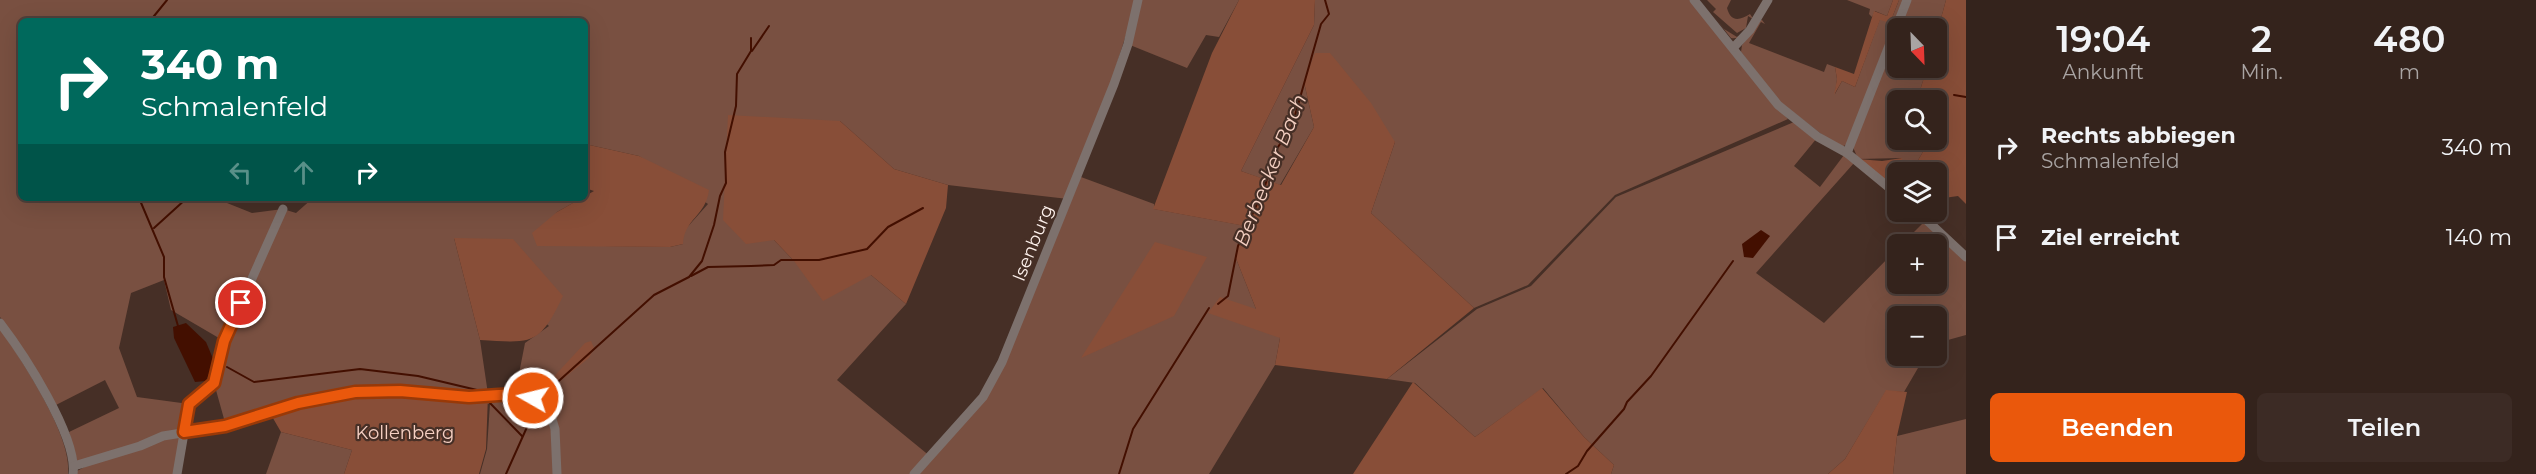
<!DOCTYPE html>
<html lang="de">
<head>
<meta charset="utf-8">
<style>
  :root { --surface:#34231c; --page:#3c2b25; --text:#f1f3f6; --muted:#a9a4a3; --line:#4e403b; --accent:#ea580c }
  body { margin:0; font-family:Montserrat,sans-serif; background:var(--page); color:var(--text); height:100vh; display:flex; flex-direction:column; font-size:22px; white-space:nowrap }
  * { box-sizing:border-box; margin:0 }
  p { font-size:20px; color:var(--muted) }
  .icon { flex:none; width:33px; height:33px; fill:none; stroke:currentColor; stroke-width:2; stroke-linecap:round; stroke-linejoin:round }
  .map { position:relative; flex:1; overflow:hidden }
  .sheet { display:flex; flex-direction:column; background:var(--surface); width:570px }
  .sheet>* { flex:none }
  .hud { position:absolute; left:18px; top:18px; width:570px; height:183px; border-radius:9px; box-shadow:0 6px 24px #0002,0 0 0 2px var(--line); background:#00695c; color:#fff; overflow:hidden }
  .needle { width:39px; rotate:157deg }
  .buttons { position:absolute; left:1887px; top:18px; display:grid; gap:12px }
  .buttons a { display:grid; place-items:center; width:60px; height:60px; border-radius:9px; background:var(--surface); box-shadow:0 6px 24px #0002,0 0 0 2px var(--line); font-size:30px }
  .pin { position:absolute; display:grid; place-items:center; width:51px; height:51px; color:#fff; margin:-26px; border:3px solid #fff; border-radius:50%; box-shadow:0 2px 6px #0007 }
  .me { position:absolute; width:66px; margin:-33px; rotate:278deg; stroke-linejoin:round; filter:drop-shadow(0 0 4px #0008) }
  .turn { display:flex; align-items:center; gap:21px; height:126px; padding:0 24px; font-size:27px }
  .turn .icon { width:78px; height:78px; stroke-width:2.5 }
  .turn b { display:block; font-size:42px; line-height:51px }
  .lanes { display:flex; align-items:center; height:57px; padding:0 24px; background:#0003; justify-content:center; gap:30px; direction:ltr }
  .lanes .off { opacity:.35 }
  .eta { display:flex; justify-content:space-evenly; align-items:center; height:102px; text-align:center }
  .eta b { font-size:36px; font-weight:600; line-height:42px }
  .cta { display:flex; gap:12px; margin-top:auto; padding:12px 24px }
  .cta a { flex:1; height:69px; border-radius:9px; background:var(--accent); color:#fff; font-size:24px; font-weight:600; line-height:69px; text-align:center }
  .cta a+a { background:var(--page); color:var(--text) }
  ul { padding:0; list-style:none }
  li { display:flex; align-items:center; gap:18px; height:90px; padding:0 24px }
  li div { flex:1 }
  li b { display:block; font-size:22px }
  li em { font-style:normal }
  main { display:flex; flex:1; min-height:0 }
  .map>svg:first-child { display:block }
  .green { fill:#795041; fill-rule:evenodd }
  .forest { fill:#884e38 }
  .water { fill:#430f00 }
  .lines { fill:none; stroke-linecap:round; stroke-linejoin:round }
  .stream { stroke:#430f00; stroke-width:2 }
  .minor { stroke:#7d716d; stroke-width:9 }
  .route-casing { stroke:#983908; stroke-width:15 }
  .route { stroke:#ea580c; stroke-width:10 }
  .labels { text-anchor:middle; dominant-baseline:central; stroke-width:4.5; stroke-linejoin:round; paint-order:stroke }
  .street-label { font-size:18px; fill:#fef2ed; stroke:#462f26 }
  .park-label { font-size:18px; fill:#f6d0c3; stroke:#462f26 }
  .water-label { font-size:20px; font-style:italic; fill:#f4cfc1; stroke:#462f26 }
</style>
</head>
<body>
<main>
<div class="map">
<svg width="1966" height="474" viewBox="0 0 1966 474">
  <rect width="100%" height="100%" fill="#462f26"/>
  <g class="green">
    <path d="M0 0H1137L1081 177 1154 204V209L1246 226 1235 256 1256 309 1280 338 1275 365 1209 474H480L487 449 490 404 355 392 226 426 214 383 224 341 171 310 164 280 131 293 119 348 137 397 189 404 177 474H76L77 471 90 464 77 462 69 432 119 408 105 380 52 407 14 336 0 317ZM21 21H585V144L639 156 708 204 683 232V244L670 247 537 245 557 212 582 198H313L296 213 283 209 252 213 227 203 229 198H21ZM840 121 894 169 948 185 1068 199 983 397 931 457 837 380 906 304 871 275 794 261 774 240ZM454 238 549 326 525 343 515 394H488L480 340Z"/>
    <path d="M1138 0H1239L1219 37 1206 35 1187 68 1130 45Z"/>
    <path d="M1315 0H1691L1788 119 1615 195 1528 285 1474 308 1371 213 1395 142 1304 82 1314 127 1280 185 1241 171 1314 25Z"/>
    <path d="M1707 0H1731L1727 8C1731 23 1740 20 1750 14L1754 20C1749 29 1743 40 1731 38L1711 13 1724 29 1737 37 1746 32 1753 19 1748 16 1746 28 1737 33 1713 12 1716 9Z"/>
    <path d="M1847 0H1893L1887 16 1875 11 1872 17 1869 14 1870 9Z"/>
    <path d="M1899 0H1905L1849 143 1842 147 1833 143 1780 102 1741 52 1742 45 1761 20H1762L1765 24 1761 22 1749 43 1824 72 1827 64 1835 67 1837 79 1835 94 1842 81 1855 87 1880 19 1892 18Z"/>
    <path d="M1910 0H1946L1937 33 1936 28H1898Z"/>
    <path d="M1897 31 1898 68H1927L1917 100H1898V140H1930L1911 172H1898L1897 191 1886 182 1902 158 1858 159 1853 147Z"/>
    <path d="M1794 122 1817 138 1794 166 1820 187 1844 155 1854 163 1756 273 1824 323 1897 249 1898 284H1936V244H1902L1924 222 1966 261V335L1937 343 1936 316H1898V356H1925L1904 392 1886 391 1845 459 1828 474H1611L1614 465 1584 437 1543 388 1475 437 1415 383 1387 379 1477 309 1531 286 1616 197Z"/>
    <path d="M0 328C21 360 73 436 68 474H0Z"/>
    <path d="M1966 419V474H1893L1897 436Z"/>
    <path d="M281 432 352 450 344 474H266Z"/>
  </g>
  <g class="forest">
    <path d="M1239 0H1315L1314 25 1241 171 1281 185 1314 127 1304 82 1315 53H1330L1371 103 1395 142 1371 213 1474 308 1387 379 1275 365 1280 338 1208 313 1220 297 1256 309 1235 256 1245 226 1153 209 1212 53Z"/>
    <path d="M1893 0H1899L1892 18 1887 22 1880 20 1855 87 1842 81 1834 95 1837 79 1835 67 1854 74 1874 11 1887 16Z"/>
    <path d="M1946 0H1966V204L1958 196 1937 199 1936 172H1911L1930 140H1936V100H1917L1927 68H1936L1937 33Z"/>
    <path d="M728 115 840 121 894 169 948 185 946 208 906 304 871 275 823 301 794 261 774 240 746 244 723 220Z"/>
    <path d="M585 144 639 156 709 190C706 216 684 219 683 244L670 247 537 246 532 233 557 212 594 191 585 188Z"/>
    <path d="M1902 158V166L1886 182 1858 159 1882 161Z"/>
    <path d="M454 238 513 239 563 296C539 346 533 343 480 340Z"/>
    <path d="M1155 242 1207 257 1174 316 1081 358Z"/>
    <path d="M591 341 594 348 589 358 550 389 546 385 585 343Z"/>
    <path d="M1413 382 1475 437 1542 388 1584 437 1614 465 1611 474H1353Z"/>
    <path d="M1886 390 1907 392 1897 436 1893 474H1828L1845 459Z"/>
    <path d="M355 392 488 395 486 449 479 474H344L352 450 281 432 270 413Z"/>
  </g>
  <g class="water">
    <path d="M1761 230 1770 236 1753 258 1744 257 1742 244Z"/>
    <path d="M186 323 206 342 214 361 206 381 195 382 174 338 173 327Z"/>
  </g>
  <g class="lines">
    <g class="stream">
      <path d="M150 21 167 0"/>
      <path d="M752 51 769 26"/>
      <path d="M1954 95 1966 97"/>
      <path d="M139 198 164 257V277L178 326"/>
      <path d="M154 228 187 198"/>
      <path d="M691 276 708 267 751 266 774 265 781 260H819L867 249 888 227 923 208"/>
      <path d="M1218 304 1228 296 1238 246 1265 186 1274 153 1292 126 1321 24 1329 14 1325 0"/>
      <path d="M227 367 254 382 360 369 418 376 477 390"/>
      <path d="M541 397 654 295 689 277 702 261 714 225 720 196 726 183 725 152 736 106 737 74 751 51V38"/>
      <path d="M488 401 522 436"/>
      <path d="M506 474 536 407"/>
      <path d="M1119 474 1133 429 1209 308"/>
      <path d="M1566 474 1578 466 1587 451 1624 409 1627 402 1651 376 1733 261"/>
    </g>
    <g class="minor">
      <path d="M1694 0 1778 105 1818 137 1847 153 1898 195"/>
      <path d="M1734 47 1750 30 1768 0"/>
      <path d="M1847 153 1907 0"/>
      <path d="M1918 212 1966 257"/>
      <path d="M0 323C23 353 78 437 73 474"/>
      <path d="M74 466 140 446 163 436 226 426 298 403 355 392 400 391 469 397 515 394 533 398 544 405 551 416 555 429 557 474"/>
      <path d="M177 474 189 404 214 383 224 341 283 209"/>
      <path d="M914 474 983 397 1002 362 1114 84 1128 44 1138 0"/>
    </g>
  </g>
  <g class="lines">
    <defs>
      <path id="route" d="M241 303 224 341 214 383 189 404 184 432 225 426 298 403 355 392 400 391 469 397 515 394 533 398"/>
    </defs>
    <use href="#route" class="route-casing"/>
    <use href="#route" class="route"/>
  </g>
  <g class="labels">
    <g class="street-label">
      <text transform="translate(1033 243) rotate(-68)">Isenburg</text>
    </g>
    <g class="park-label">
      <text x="405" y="433">Kollenberg</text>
    </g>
    <g class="water-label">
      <text transform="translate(1270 170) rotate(-68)">Berbecker Bach</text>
    </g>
  </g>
</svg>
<div class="buttons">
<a><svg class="needle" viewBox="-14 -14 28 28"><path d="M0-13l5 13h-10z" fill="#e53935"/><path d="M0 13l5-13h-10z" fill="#a9a4a3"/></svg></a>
<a><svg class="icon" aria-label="search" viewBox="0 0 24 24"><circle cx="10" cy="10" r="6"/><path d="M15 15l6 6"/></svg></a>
<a><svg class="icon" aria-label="layers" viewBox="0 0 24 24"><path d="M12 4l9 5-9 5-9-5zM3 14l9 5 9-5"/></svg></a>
<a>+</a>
<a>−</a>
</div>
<div class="pin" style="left:241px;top:303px;background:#d93025"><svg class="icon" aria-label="arrive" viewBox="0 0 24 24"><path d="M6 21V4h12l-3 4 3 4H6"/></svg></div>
<svg class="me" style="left:533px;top:398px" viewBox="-20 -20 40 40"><circle r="17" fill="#ea580c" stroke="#fff" stroke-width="3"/><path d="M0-11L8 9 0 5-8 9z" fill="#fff"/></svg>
<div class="hud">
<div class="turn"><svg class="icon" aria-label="right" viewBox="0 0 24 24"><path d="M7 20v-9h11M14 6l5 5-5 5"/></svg><div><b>340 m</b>Schmalenfeld</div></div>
<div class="lanes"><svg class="icon off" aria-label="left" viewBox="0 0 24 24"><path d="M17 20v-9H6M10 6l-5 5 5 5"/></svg><svg class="icon off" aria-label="ahead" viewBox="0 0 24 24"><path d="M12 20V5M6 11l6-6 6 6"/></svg><svg class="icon" aria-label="right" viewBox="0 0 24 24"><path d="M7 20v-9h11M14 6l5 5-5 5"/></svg></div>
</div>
</div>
<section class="sheet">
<div class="eta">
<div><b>19:04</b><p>Ankunft</p></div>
<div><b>2</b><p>Min.</p></div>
<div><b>480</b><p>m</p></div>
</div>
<ul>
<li><svg class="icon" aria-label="right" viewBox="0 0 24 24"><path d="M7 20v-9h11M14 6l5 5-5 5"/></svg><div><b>Rechts abbiegen</b><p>Schmalenfeld</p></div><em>340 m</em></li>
<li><svg class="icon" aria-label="arrive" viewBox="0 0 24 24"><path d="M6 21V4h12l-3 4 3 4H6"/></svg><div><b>Ziel erreicht</b></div><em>140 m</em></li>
</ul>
<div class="cta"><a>Beenden</a><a>Teilen</a></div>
</section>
</main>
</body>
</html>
